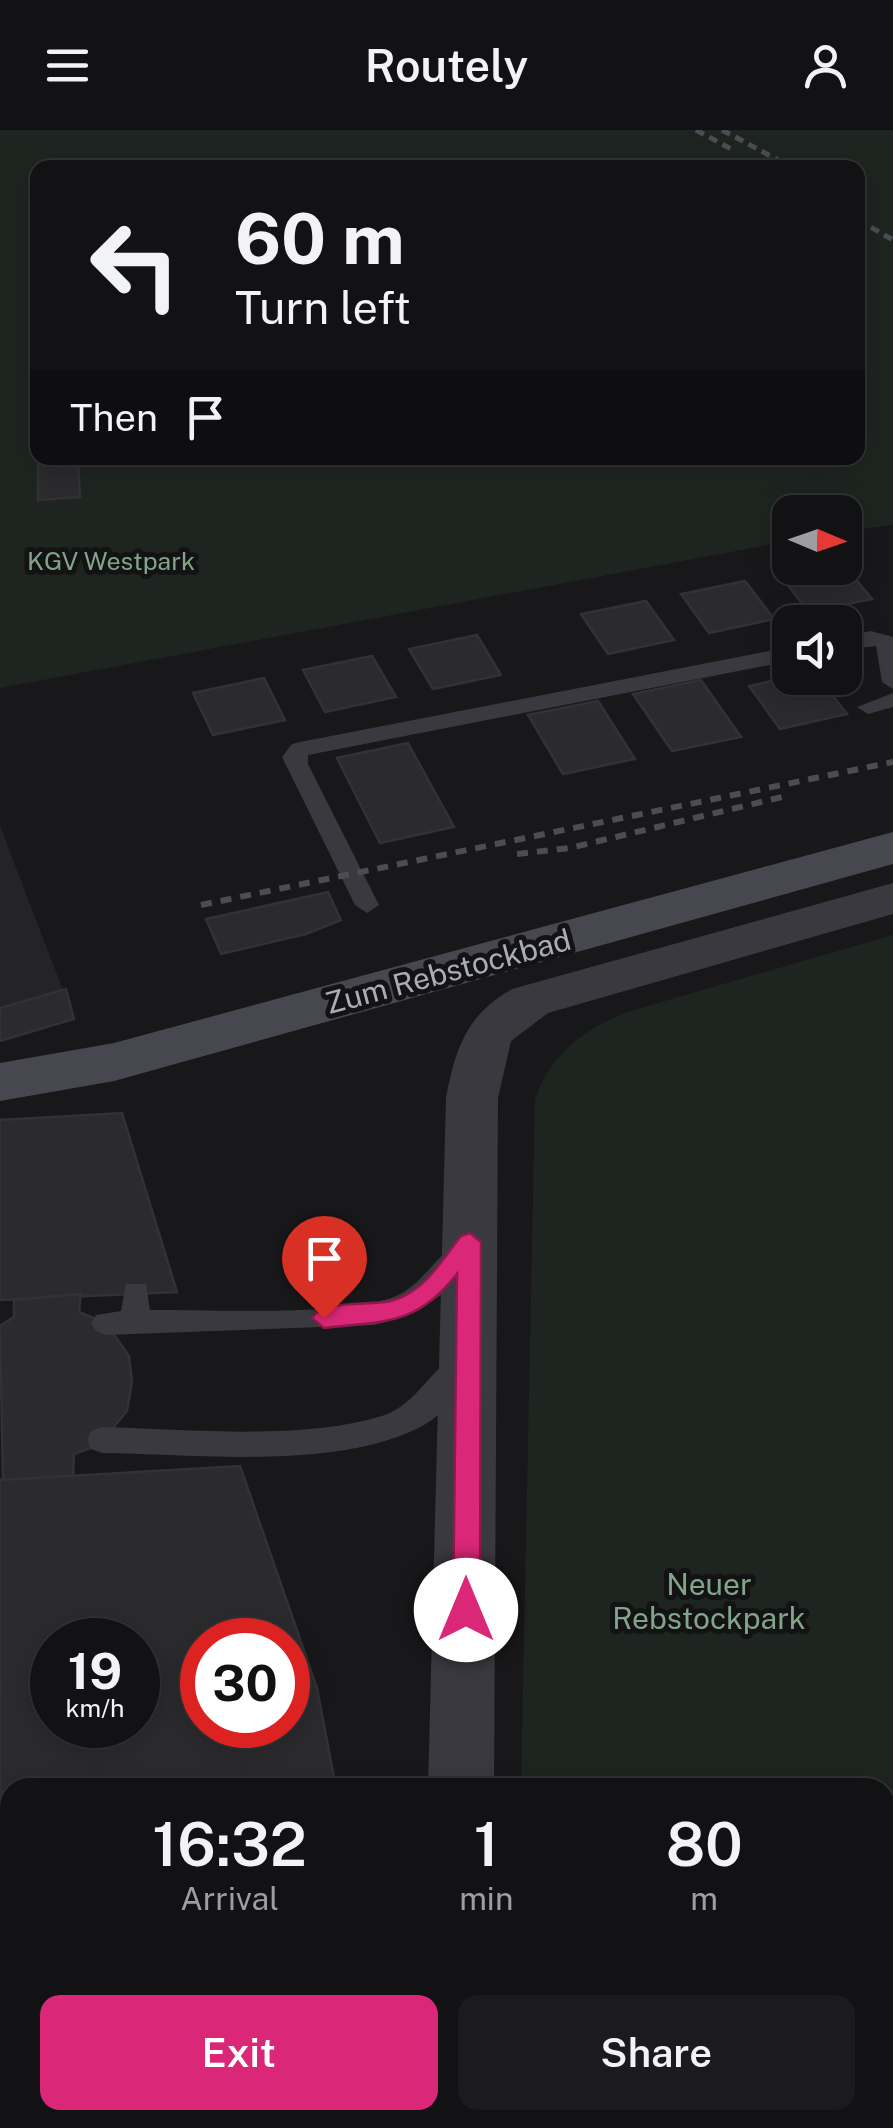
<!DOCTYPE html>
<html lang="en">
<head>
<meta charset="utf-8">
<style>
  :root { --surface:#121214; --page:#1b1b1d; --text:#f1f3f6; --muted:#9c9ea0; --line:#313234; --accent:#db2777 }
  body { margin:0; font-family:"Public Sans",sans-serif; background:var(--page); color:var(--text); height:100vh; display:flex; flex-direction:column; font-size:38px; white-space:nowrap }
  * { box-sizing:border-box; margin:0 }
  p { font-size:32px; color:var(--muted) }
  .icon { flex:none; width:55px; height:55px; fill:none; stroke:currentColor; stroke-width:2; stroke-linecap:round; stroke-linejoin:round }
  .map { position:relative; flex:1; overflow:hidden }
  .panel { position:absolute; left:0px; top:1648px; width:895px; height:352px; display:flex; flex-direction:column; background:var(--surface); border-radius:30px 30px 0 0; box-shadow:0 5px 25px #0003,0 0 0 2px var(--line) }
  .panel>* { flex:none }
  .guide { position:absolute; left:30px; top:30px; width:835px; height:305px; border-radius:20px; box-shadow:0 5px 25px #0003,0 0 0 2px var(--line); background:#121214; color:var(--text); overflow:hidden }
  .needle { width:65px; rotate:92deg }
  .fabs { position:absolute; left:772px; top:365px; display:grid; gap:20px }
  .fabs a { display:grid; place-items:center; width:90px; height:90px; border-radius:20px; background:var(--surface); box-shadow:0 5px 25px #0003,0 0 0 2px var(--line); font-size:50px }
  .speed { position:absolute; left:30px; top:1488px; display:flex; gap:20px; font-size:50px; font-weight:700; text-align:center }
  .speed>* { display:grid; place-content:center; width:130px; height:130px; border-radius:50%; background:var(--surface); box-shadow:0 5px 25px #0003,0 0 0 2px var(--line); line-height:1 }
  .speed small { font-size:25px; font-weight:400 }
  .speed .limit { border:15px solid #d22; background:#fff; color:#111 }
  .pin { position:absolute; display:grid; place-items:center; width:85px; height:85px; color:#fff; margin:-102px -42px; border-radius:50% 50% 50% 0; rotate:-45deg; box-shadow:0 0 10px #0007 }
  .pin .icon { rotate:45deg }
  .me { position:absolute; width:110px; margin:-55px; rotate:0deg; stroke-linejoin:round; filter:drop-shadow(0 0 8px #0008) }
  .turn { display:flex; align-items:center; gap:35px; height:210px; padding:0 40px; font-size:45px }
  .turn .icon { width:130px; height:130px; stroke-width:2.5 }
  .turn b { display:block; font-size:70px; line-height:85px }
  .then { display:flex; align-items:center; height:95px; padding:0 40px; background:#0003; gap:20px; font-size:38px }
  .eta { display:flex; justify-content:space-evenly; align-items:center; height:170px; text-align:center }
  .eta b { font-size:60px; font-weight:600; line-height:70px }
  .primary-button { display:flex; gap:20px; margin-top:auto; padding:20px 40px }
  .primary-button a { flex:1; height:115px; border-radius:20px; background:var(--accent); color:#fff; font-size:40px; font-weight:600; line-height:115px; text-align:center }
  .primary-button a+a { background:var(--page); color:var(--text) }
  header { display:flex; justify-content:space-between; align-items:center; height:130px; padding:0 40px; background:var(--surface); font-size:45px; font-weight:600 }
  .map>svg:first-child { display:block }
  .built { fill:#242427 }
  .green { fill:#1e2520; fill-rule:evenodd }
  .building { fill:#2b2b2e; stroke:#323236; stroke-width:2.5; fill-rule:evenodd }
  .lines { fill:none; stroke-linecap:round; stroke-linejoin:round }
  .service { fill:#39393f; fill-rule:evenodd }
  .minor { fill:#39393f; fill-rule:evenodd }
  .secondary { fill:#47484f; fill-rule:evenodd }
  .rail-far1 { stroke:#4c4d54; stroke-width:5; stroke-dasharray:9 6; stroke-linecap:butt }
  .rail { stroke:#4c4d54; stroke-width:6; stroke-dasharray:11 9; stroke-linecap:butt }
  .route { fill:#db2777; stroke:#8e194d; stroke-width:2.5 }
  .labels { text-anchor:middle; dominant-baseline:central; stroke-width:10; stroke-linejoin:round; paint-order:stroke }
  .far-park-label { font-size:25px; fill:#82a488; stroke:#131315 }
  .street-label { font-size:30px; fill:#aaadb9; stroke:#131315 }
  .park-label { font-size:30px; fill:#82a488; stroke:#131315 }
</style>
</head>
<body>
<header><svg class="icon" aria-label="menu" viewBox="0 0 24 24"><path d="M4 6h16M4 12h16M4 18h16"/></svg>Routely<svg class="icon" aria-label="person" viewBox="0 0 24 24"><circle cx="12" cy="8" r="4"/><path d="M4 21q1-7 8-7t8 7"/></svg></header>
<div class="map">
<svg width="893" height="1998" viewBox="0 0 893 1998">
  <rect width="100%" height="100%" fill="#18181a"/>
  <path class="built" d="M0 696 74 889 0 911Z"/>
  <g class="green">
    <path d="M0 0H893V395L845 401V382H790V411L0 558ZM38 38H858V328H38Z"/>
    <path d="M893 805V1998H515V1990H885V1658L521 1657 535 969C551 924 583 900 627 882Z"/>
  </g>
  <g class="building">
    <path d="M38 328H78L80 367 38 370Z"/>
    <path d="M845 436 872 469 809 482 779 444Z"/>
    <path d="M745 451 774 489 709 503 681 464Z"/>
    <path d="M646 471 674 510 608 524 581 484Z"/>
    <path d="M477 505 501 545 433 559 409 519Z"/>
    <path d="M372 526 396 567 325 582 303 540Z"/>
    <path d="M790 547 819 548 847 584 780 599 749 556Z"/>
    <path d="M264 548 285 590 213 605 193 563Z"/>
    <path d="M701 550 741 607 672 621 633 564Z"/>
    <path d="M598 571 635 629 563 644 528 585Z"/>
    <path d="M408 613 454 697 380 713 337 628Z"/>
    <path d="M328 762 341 790 306 804 221 824 206 789Z"/>
    <path d="M66 859 74 889 0 911V878Z"/>
    <path d="M122 983 177 1162 0 1170V990Z"/>
    <path d="M81 1164 79 1182 106 1193 129 1226 132 1252 127 1281 99 1315 74 1324 73 1348 3 1350 0 1196 14 1187V1170Z"/>
    <path d="M240 1336 317 1558 336 1658H10V1870L0 1871V1350ZM52 1510H138V1595H52ZM202 1510H288V1595H202Z"/>
    <path d="M10 1870V1990H113L115 1998H0V1871Z"/>
  </g>
  <g class="lines">
    <g class="service">
      <path d="M871 501 893 507V559L882 552 876 516 845 520V506Z"/>
      <path d="M790 517V531L308 625V634L379 775 367 783 355 775 282 627 292 614 300 612Z"/>
      <path d="M893 563V577L868 584 857 577Z"/>
      <path d="M463 1111 473 1114 477 1122C454 1164 420 1183 374 1195L106 1205 96 1201 91 1193 96 1185 121 1181 126 1154H146L150 1180C215 1179 334 1187 391 1168 424 1157 438 1119 463 1111Z"/>
      <path d="M460 1225 471 1229 475 1237C464 1258 445 1283 424 1295 340 1341 196 1324 102 1323L91 1319 87 1310 91 1301 102 1297C189 1299 299 1311 382 1286 419 1274 431 1235 460 1225Z"/>
    </g>
    <g class="minor">
      <path d="M893 753V784L548 883 511 911 498 968 494 1658H428L446 968C455 919 467 884 512 859Z"/>
      <rect x="413" y="1990" width="74" height="8"/>
    </g>
    <path class="secondary" d="M893 702V734L114 951 0 971V933L114 913Z"/>
    <g class="rail-far1">
      <path d="M696 0 733 20"/>
      <path d="M722 0 793 38"/>
      <path d="M858 90 893 110"/>
    </g>
    <g class="rail">
      <path d="M517 724 570 718 786 666"/>
      <path d="M201 775 893 632"/>
    </g>
  </g>
  <path class="route" d="M470 1103 481 1112 480 1480 476 1489H457L453 1480 457 1144C416 1196 385 1191 324 1198L312 1188C324 1168 373 1177 394 1170 425 1161 442 1130 461 1106Z"/>
  <g class="labels">
    <g class="far-park-label">
      <text x="111" y="431">KGV Westpark</text>
    </g>
    <g class="street-label">
      <text transform="translate(448 841) rotate(-15)">Zum Rebstockbad</text>
    </g>
    <g class="park-label">
      <text x="709" y="1454">Neuer<tspan x="709" dy="34">Rebstockpark</tspan></text>
    </g>
  </g>
</svg>
<div class="fabs">
<a><svg class="needle" viewBox="-14 -14 28 28"><path d="M0-13l5 13h-10z" fill="#e53935"/><path d="M0 13l5-13h-10z" fill="#9c9ea0"/></svg></a>
<a><svg class="icon" aria-label="sound" viewBox="0 0 24 24"><path d="M4 9h4l5-4v14l-5-4H4zM17 9q2 3 0 6"/></svg></a>
</div>
<div class="speed"><div>19<small>km/h</small></div><div class="limit">30</div></div>
<div class="pin" style="left:324px;top:1188px;background:#d93025"><svg class="icon" aria-label="arrive" viewBox="0 0 24 24"><path d="M6 21V4h12l-3 4 3 4H6"/></svg></div>
<svg class="me" style="left:466px;top:1480px" viewBox="-20 -20 40 40"><circle r="19" fill="#fff"/><path d="M0-13L10 11 0 6-10 11z" fill="#db2777"/></svg>
<div class="guide">
<div class="turn"><svg class="icon" aria-label="left" viewBox="0 0 24 24"><path d="M17 20v-9H6M10 6l-5 5 5 5"/></svg><div><b>60 m</b>Turn left</div></div>
<div class="then">Then<svg class="icon" aria-label="arrive" viewBox="0 0 24 24"><path d="M6 21V4h12l-3 4 3 4H6"/></svg></div>
</div>
<section class="panel">
<div class="eta">
<div><b>16:32</b><p>Arrival</p></div>
<div><b>1</b><p>min</p></div>
<div><b>80</b><p>m</p></div>
</div>
<div class="primary-button"><a>Exit</a><a>Share</a></div>
</section>
</div>
</body>
</html>
